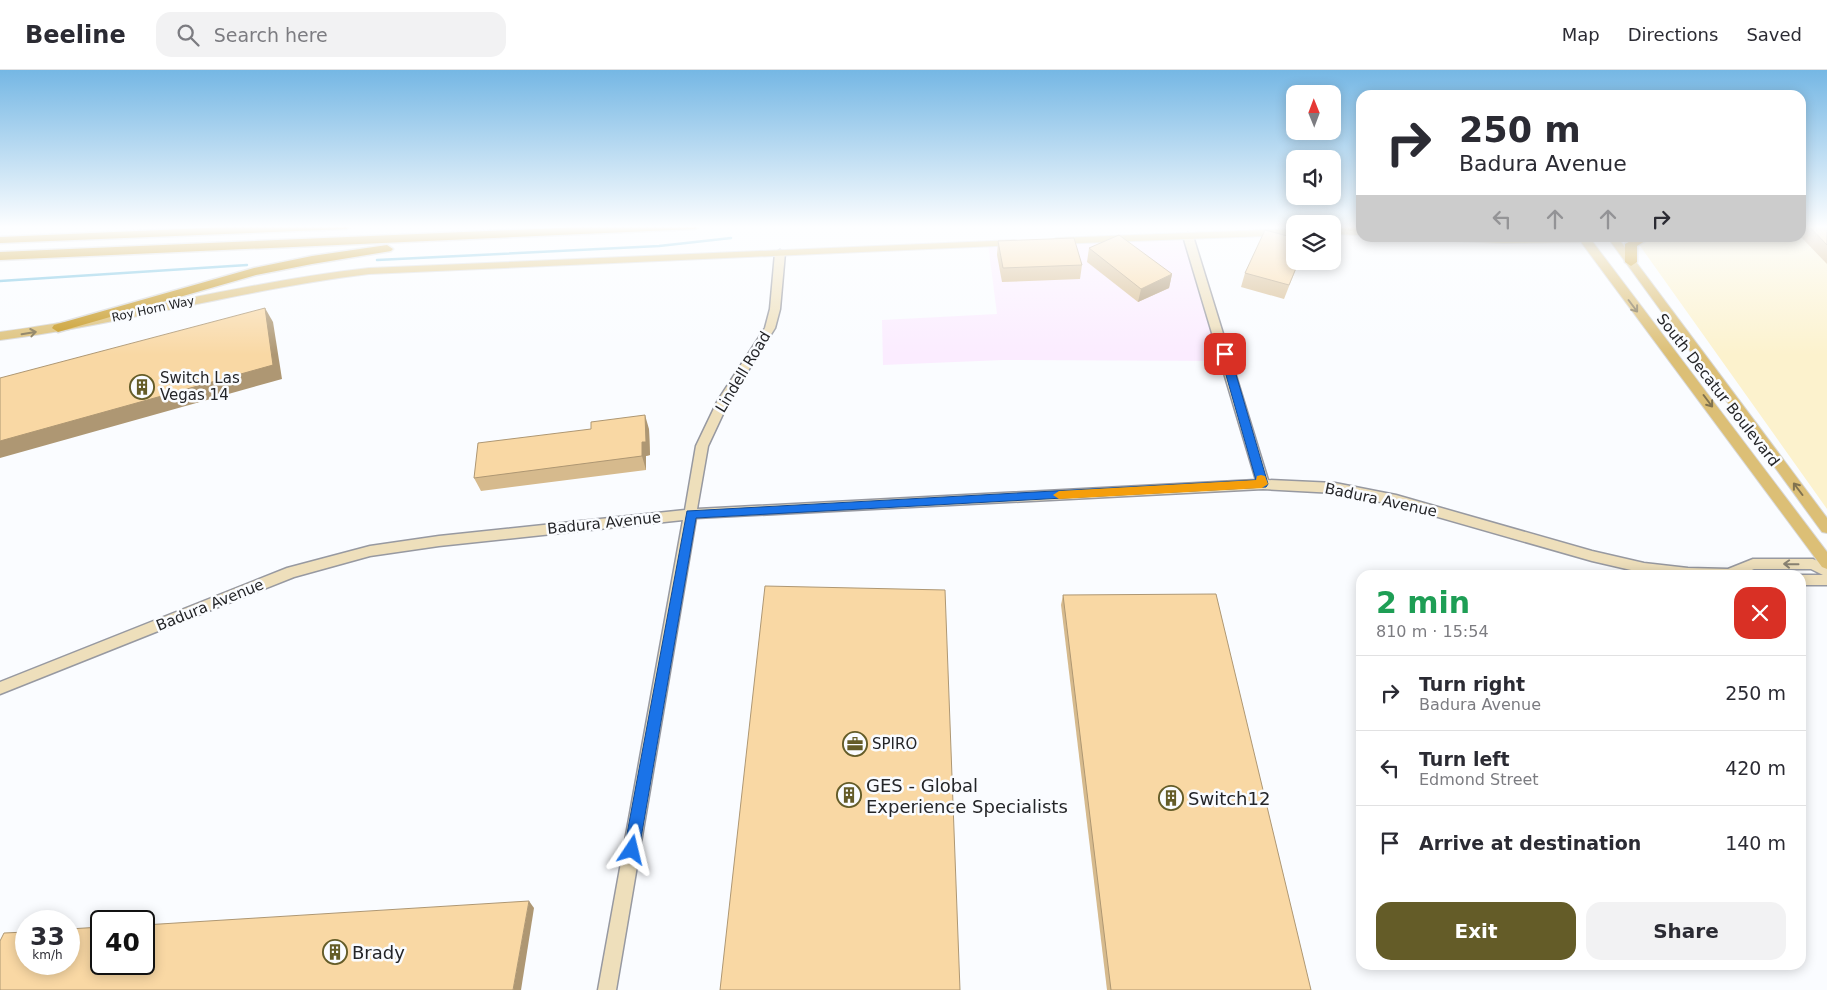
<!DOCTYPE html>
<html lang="en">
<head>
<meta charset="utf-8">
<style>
  :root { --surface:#fff; --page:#f2f2f3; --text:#2b2b33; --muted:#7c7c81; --line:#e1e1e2; --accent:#645c28 }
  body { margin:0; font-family:"DejaVu Sans",sans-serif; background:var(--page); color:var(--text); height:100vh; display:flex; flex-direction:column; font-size:19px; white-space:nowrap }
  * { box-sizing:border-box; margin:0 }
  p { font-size:16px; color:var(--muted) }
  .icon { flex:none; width:28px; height:28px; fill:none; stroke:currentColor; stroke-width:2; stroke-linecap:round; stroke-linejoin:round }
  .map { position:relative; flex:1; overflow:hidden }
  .panel { position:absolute; left:1356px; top:500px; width:450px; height:400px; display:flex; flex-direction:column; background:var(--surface); border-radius:15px; box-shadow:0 2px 12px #0003 }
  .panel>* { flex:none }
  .hud { position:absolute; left:1356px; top:20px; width:450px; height:152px; border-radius:15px; box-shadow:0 2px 12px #0003; background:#fff; color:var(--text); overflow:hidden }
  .needle { width:32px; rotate:359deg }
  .controls { position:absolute; left:1286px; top:15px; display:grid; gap:10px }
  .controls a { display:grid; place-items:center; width:55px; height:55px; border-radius:10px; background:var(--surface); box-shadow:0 2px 12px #0003; font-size:25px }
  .speed { position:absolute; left:15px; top:840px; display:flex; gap:10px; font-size:25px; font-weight:700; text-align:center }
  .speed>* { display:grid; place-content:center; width:65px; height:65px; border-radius:50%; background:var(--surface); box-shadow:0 2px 12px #0003; line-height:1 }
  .speed small { font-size:12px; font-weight:400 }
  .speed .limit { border:2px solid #111; border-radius:8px; background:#fff; color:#111 }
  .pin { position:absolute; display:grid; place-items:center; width:42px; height:42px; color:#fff; margin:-21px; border-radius:10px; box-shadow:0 2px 8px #0006 }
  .me { position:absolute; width:55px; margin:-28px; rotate:10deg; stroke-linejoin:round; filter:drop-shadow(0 0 4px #0008) }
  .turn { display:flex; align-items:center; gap:18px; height:105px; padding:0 20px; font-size:22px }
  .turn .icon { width:65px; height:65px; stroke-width:2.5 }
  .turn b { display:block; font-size:35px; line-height:42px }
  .lanes { display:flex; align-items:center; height:48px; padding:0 20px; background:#0003; justify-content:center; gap:25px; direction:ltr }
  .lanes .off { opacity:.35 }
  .round { display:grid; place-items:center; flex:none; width:52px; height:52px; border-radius:15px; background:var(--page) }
  .summary { display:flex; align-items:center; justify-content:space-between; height:85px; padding:0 20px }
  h1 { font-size:30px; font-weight:700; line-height:38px; color:#1e9e55 }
  .button { display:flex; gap:10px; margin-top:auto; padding:10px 20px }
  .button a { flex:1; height:58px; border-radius:15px; background:var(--accent); color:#fff; font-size:20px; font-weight:700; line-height:58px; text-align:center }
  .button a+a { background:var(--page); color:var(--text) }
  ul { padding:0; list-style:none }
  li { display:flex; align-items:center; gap:15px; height:75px; padding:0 20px; border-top:1px solid var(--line) }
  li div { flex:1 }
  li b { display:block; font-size:19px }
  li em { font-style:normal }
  header { display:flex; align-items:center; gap:30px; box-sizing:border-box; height:70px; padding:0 25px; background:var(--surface); border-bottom:1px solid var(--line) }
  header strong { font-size:24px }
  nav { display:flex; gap:28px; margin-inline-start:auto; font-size:18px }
  .search { width:350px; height:45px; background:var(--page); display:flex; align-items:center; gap:12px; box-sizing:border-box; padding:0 18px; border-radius:15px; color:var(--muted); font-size:19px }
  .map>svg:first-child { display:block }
  .commercial { fill:#fbecff }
  .sand { fill:#fcf2cd }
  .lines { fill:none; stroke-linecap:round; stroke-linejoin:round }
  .stream { stroke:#68bcde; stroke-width:2.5 }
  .secondary-casing { stroke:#9799a1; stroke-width:3 }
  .primary-casing { stroke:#d8d8d8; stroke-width:2 }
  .highway-casing { stroke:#d8d8d8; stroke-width:3 }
  .secondary { fill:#eedfbb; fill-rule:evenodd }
  .primary { fill:#dcbf76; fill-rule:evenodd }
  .highway { fill:#c5951b; fill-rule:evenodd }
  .wall { fill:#d6ba8d }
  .shaded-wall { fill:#ae9773 }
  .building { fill:#f9d8a4; stroke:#ae9773 }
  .oneway { stroke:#80724f }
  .oneway2 { stroke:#898272 }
  .route { fill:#1a73e8; stroke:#114b97 }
  .slow { fill:#f59e0b }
  .labels { text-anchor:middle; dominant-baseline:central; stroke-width:5; stroke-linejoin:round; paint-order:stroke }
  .far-street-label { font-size:12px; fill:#242528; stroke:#fafcff }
  .street-label { font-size:15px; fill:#242528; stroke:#fafcff }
  .poi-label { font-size:15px; fill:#242528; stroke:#fafcff; text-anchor:start }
  .near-poi-label { font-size:18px; fill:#242528; stroke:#fafcff; text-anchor:start }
</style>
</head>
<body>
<header>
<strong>Beeline</strong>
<div class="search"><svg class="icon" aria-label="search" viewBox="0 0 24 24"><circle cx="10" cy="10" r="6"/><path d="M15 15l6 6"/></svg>Search here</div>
<nav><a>Map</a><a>Directions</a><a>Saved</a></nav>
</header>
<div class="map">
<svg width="1827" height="920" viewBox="0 0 1827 920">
  <rect width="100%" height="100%" fill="#fafcff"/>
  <path class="commercial" d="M1188 166 1220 291 1003 290 883 295 882 250 997 244 988 174Z"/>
  <path class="sand" d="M1801 156H1827V439L1638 173 1660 168H1801Z"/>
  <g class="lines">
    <g class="stream">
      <path d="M377 190 659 176 731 168"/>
      <path d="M0 211 247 195"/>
    </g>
    <defs>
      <path id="secondary" d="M1188 163 1193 166 1268 410 1335 413 1396 425 1592 481 1644 493 1688 498 1728 499 1753 489H1813L1827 495V515H1801L1800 505H1823L1811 499H1754L1745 503 1746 505H1660L1644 503 1592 491 1396 435 1335 423 1263 419 696 448 616 920H598L683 450 439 476 370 486 294 507 0 624V612L287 498 370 476 439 466 685 440 696 376 718 330 765 258 770 239 775 183 780 180 785 183 780 239 775 258 729 331 708 376 697 439 1256 410 1183 166Z"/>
      <g id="primary">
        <path d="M1332 158 1361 159V165L1332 164Z"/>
        <path d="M1295 159V165L1056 174 1051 171 1056 168Z"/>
        <path d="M1449 168H1606L1605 170 1592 171 1827 482V499L1822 497 1581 172 1503 173 1454 171Z"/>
        <path d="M1608 168H1618L1827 448V463L1822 462Z"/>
        <path d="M1014 170 1018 171 1019 173 1018 175 369 204C245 219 124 254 0 270V262C124 246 245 212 369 198Z"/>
      </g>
      <g id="highway">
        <path d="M251 156H351L346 159 0 173V167Z"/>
        <path d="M606 156H700L695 159 0 190V182Z"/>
        <path d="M1332 156H1361V162L1334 159Z"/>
        <path d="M1636 168H1650L1637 176V192L1631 196 1625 192V174Z"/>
        <path d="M387 175 393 179 391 181 312 194 256 205 58 262 52 258 54 255 254 198 312 186Z"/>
      </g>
    </defs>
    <use href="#secondary" class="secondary-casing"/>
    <use href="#primary" class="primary-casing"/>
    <use href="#highway" class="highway-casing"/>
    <use href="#secondary" class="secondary"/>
    <use href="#primary" class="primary"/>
    <use href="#highway" class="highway"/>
  </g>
  <g class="wall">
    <path d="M1801 156H1827V194L1801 167Z"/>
    <path d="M998 171 1082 195 1080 209 1002 212 997 185Z"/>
    <path d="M1089 178 1172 204 1169 218 1138 232 1087 192Z"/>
    <path d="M1299 191 1284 229 1241 217 1245 203Z"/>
    <path d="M649 359 650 385 646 386V400L481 421 474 408Z"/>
    <path d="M1063 525 1311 920H1107L1061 535Z"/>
  </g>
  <g class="shaded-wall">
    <path d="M1172 204 1169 218 1138 232 1141 219Z"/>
    <path d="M265 238 273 252 282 309 0 388V371Z"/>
    <path d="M645 345 649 359 650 385 646 386V400L642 386V372Z"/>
    <path d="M529 831 534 838 521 920H513Z"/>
  </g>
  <g class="building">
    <path d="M1809 156H1827V175Z"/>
    <path d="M1265 160 1295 168V191H1299L1289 215 1245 203Z"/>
    <path d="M1119 165 1172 204 1141 219 1089 178Z"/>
    <path d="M1074 168 1082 195 1003 198 998 171Z"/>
    <path d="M265 238 273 295 0 371V308Z"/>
    <path d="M645 345 646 372H642V386L474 408 478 373 591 359V352Z"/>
    <path d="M765 516 945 520 960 920H720Z"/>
    <path d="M1216 524 1311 920H1111L1063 525Z"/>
    <path d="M529 831 513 920H0V871L4 863 26 862V894H69V859L101 857V894H144V855Z"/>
  </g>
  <defs><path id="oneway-shaft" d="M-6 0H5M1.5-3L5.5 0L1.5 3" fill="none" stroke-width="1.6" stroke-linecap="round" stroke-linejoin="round" transform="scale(1.25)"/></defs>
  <g class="oneway">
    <use href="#oneway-shaft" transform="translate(1633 236) rotate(53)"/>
    <use href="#oneway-shaft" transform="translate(29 263) rotate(-9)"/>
    <use href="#oneway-shaft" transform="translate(1708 331) rotate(53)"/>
    <use href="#oneway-shaft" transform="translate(1798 419) rotate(-127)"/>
  </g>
  <use class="oneway2" href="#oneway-shaft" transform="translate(1791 494) rotate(-179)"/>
  <linearGradient id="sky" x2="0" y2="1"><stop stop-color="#75b7e4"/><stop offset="0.55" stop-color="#fdfeff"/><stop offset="1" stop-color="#fdfeff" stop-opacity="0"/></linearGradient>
  <rect width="1827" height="285" fill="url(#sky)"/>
  <path class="route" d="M1225 281 1230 284 1268 414 1266 417 696 448 639 780 637 785 632 787 627 785 624 780 687 441 1256 410 1220 284Z"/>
  <path class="slow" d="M1261 405 1265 406 1268 414 1262 418 1059 429 1053 425 1059 421 1256 410 1257 406Z"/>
  <defs>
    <symbol id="building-ring" viewBox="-11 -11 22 22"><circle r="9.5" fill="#fafcff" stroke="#645c28" stroke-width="1.5"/><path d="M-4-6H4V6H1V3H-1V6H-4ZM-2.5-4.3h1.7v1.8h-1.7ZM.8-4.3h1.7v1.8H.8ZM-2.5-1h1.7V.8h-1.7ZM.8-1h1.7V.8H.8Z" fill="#645c28"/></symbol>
    <symbol id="office-ring" viewBox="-11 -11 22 22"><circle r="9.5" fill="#fafcff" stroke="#645c28" stroke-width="1.5"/><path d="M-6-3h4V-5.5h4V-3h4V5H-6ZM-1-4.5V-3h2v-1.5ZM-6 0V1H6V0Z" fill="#645c28"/></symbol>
  </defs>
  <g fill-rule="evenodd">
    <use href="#building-ring" x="128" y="303" width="28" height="28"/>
    <use href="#office-ring" x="841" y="660" width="28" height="28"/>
    <use href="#building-ring" x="835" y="711" width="28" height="28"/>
    <use href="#building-ring" x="1157" y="714" width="28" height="28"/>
    <use href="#building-ring" x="321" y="868" width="28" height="28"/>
  </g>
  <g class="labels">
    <g class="far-street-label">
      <text transform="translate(153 239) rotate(-12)">Roy Horn Way</text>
    </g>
    <g class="street-label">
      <text transform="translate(743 302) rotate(-59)">Lindell Road</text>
      <text transform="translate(1718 320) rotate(52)">South Decatur Boulevard</text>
      <text transform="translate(1381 430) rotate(12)">Badura Avenue</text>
      <text transform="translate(604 453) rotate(-6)">Badura Avenue</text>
      <text transform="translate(210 535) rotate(-22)">Badura Avenue</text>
    </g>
    <g class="poi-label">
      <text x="160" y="308">Switch Las<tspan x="160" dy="17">Vegas 14</tspan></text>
      <text x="872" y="674">SPIRO</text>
    </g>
    <g class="near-poi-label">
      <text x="866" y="715">GES - Global<tspan x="866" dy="21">Experience Specialists</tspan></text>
      <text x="1188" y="728">Switch12</text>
      <text x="352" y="882">Brady</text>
    </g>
  </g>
</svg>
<div class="controls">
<a><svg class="needle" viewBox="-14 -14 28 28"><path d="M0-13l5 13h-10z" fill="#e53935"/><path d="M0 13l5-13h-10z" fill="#7c7c81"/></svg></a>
<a><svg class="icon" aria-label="sound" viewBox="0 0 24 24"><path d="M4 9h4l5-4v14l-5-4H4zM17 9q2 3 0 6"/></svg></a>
<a><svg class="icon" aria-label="layers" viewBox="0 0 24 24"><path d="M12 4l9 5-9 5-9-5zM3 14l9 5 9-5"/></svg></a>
</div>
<div class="speed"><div>33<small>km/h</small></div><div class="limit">40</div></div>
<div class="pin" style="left:1225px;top:284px;background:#d93025"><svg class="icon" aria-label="arrive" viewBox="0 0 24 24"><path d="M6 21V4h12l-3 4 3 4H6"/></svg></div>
<svg class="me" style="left:632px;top:780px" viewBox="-20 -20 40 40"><path d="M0-17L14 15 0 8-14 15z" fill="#1a73e8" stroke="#fff" stroke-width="4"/></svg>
<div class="hud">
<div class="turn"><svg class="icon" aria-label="right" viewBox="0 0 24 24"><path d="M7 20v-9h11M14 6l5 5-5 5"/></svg><div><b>250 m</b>Badura Avenue</div></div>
<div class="lanes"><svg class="icon off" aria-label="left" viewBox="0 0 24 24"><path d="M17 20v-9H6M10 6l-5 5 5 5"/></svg><svg class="icon off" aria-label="ahead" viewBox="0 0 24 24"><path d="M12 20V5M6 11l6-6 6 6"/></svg><svg class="icon off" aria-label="ahead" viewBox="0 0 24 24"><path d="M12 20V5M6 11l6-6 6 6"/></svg><svg class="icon" aria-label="right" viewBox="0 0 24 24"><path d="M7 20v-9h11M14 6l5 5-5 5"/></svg></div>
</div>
<section class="panel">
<div class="summary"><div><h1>2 min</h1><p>810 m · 15:54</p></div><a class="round" style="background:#d93025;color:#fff"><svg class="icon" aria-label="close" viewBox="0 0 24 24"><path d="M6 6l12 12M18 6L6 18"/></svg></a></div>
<ul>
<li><svg class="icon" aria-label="right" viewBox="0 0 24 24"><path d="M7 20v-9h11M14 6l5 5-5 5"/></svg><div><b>Turn right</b><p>Badura Avenue</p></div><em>250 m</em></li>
<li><svg class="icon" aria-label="left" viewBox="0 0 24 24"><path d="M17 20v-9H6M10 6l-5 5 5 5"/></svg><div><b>Turn left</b><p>Edmond Street</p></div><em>420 m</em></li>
<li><svg class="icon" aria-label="arrive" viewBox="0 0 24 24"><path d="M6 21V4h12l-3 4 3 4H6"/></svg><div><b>Arrive at destination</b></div><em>140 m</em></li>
</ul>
<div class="button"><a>Exit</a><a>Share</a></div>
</section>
</div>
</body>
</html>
